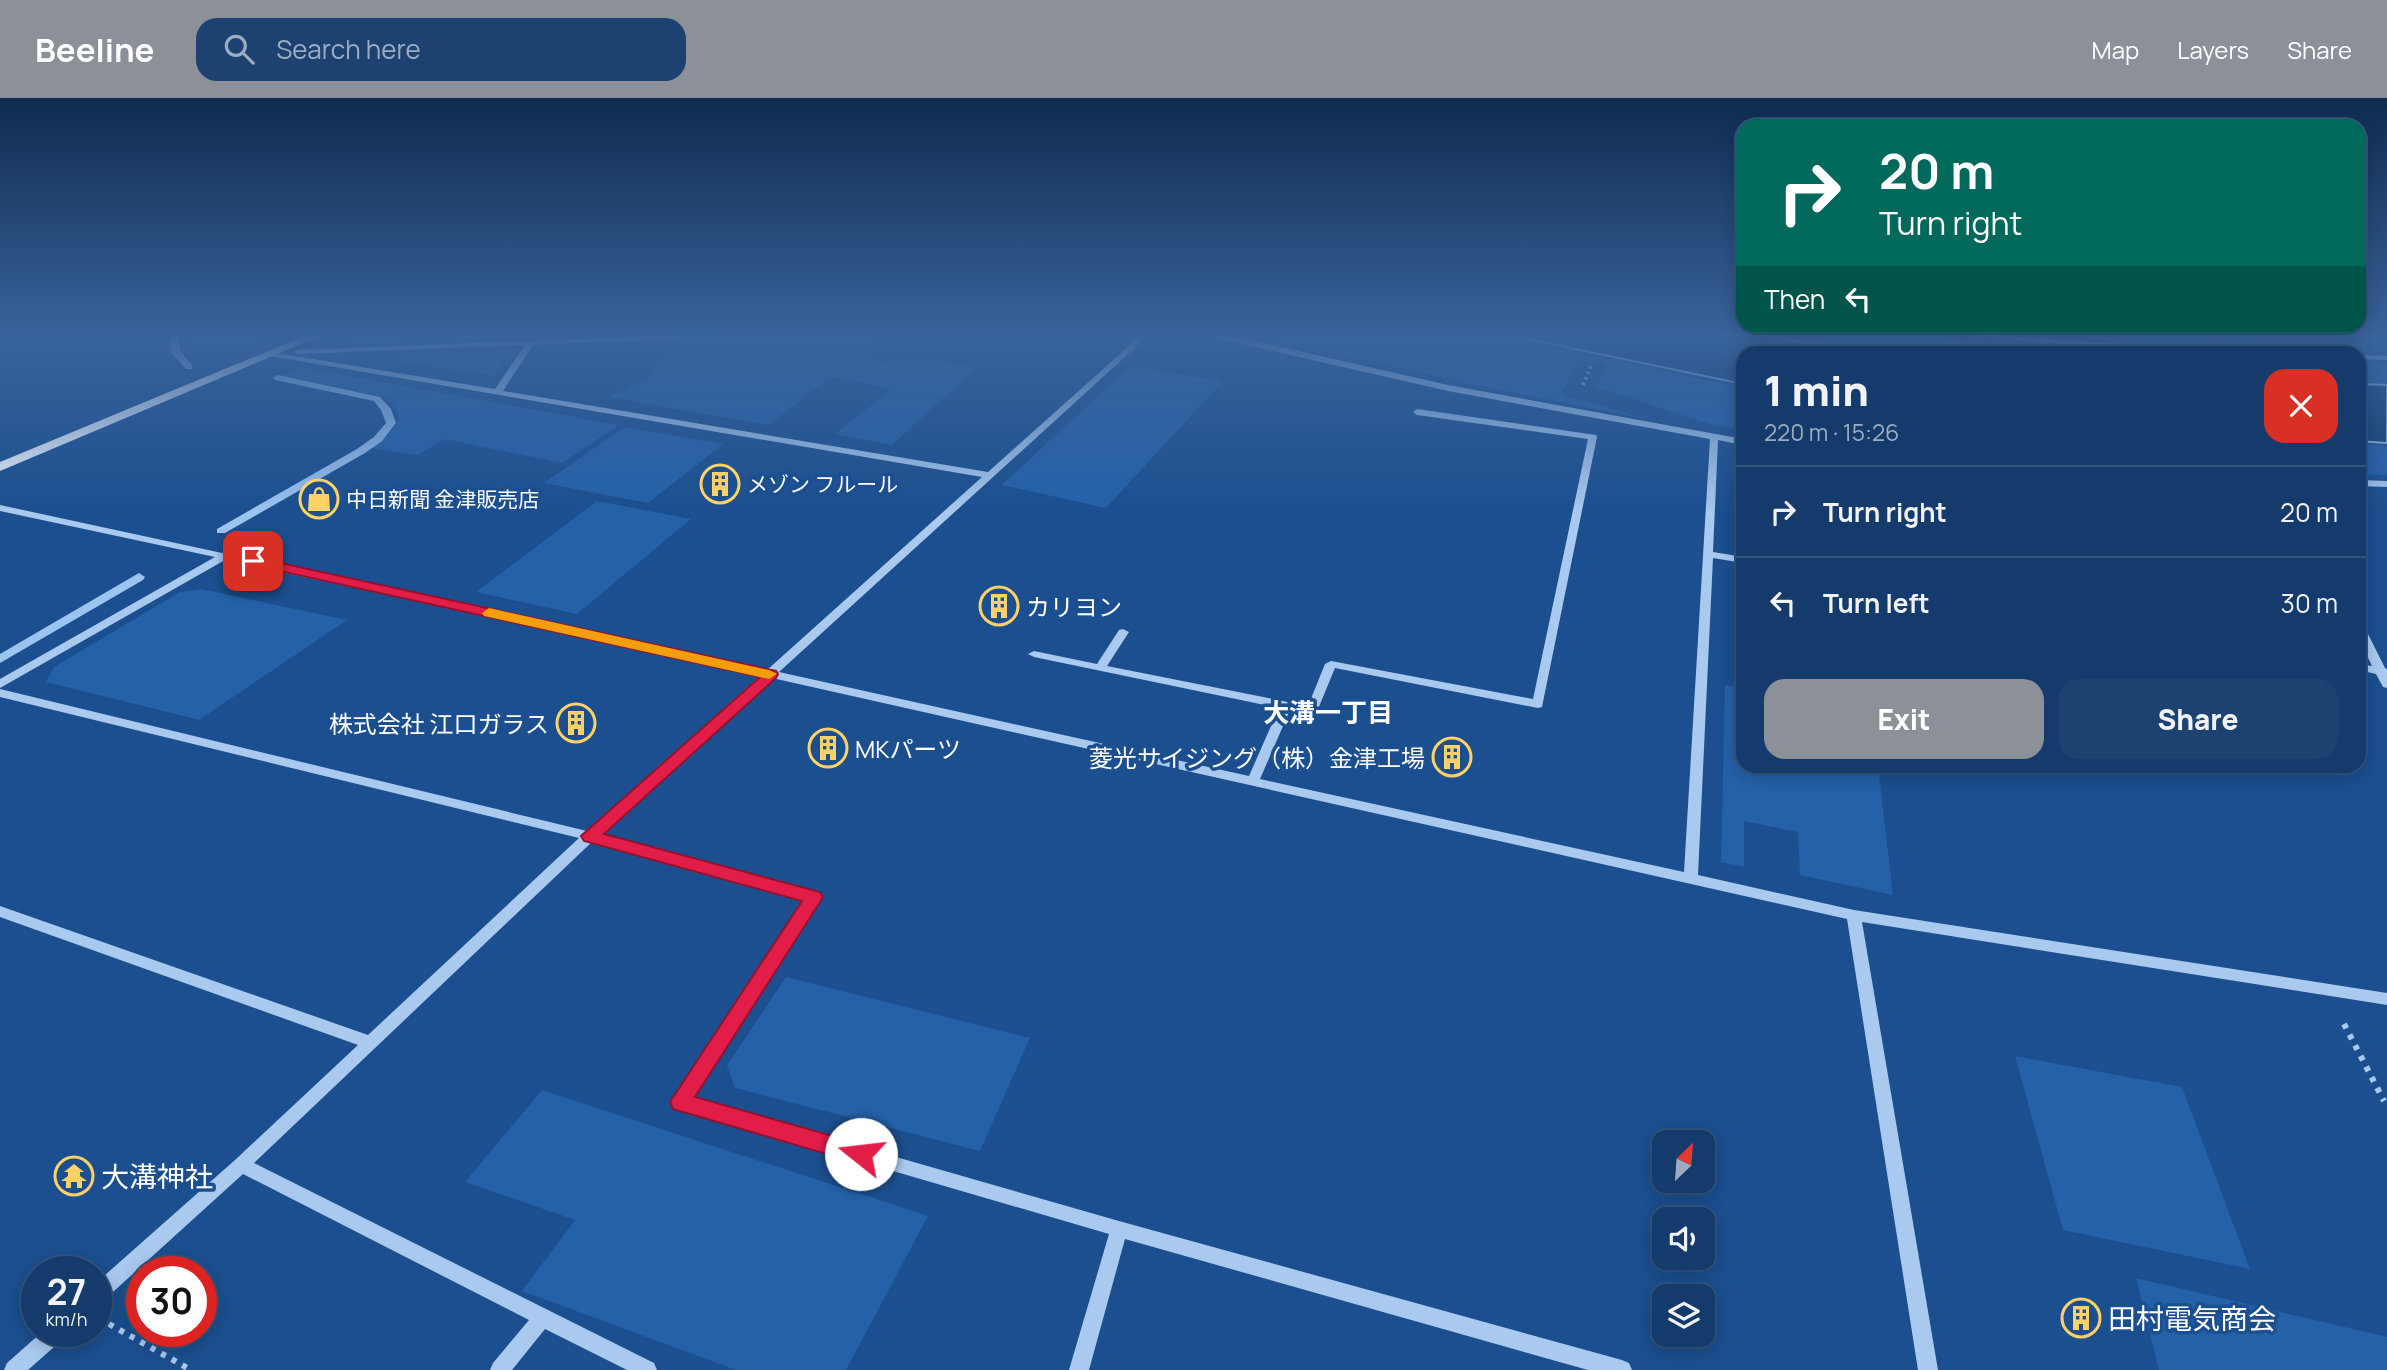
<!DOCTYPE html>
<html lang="en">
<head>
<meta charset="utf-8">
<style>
  :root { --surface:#143b6b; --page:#1d4271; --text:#f1f3f6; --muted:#9dadc1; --line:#33557e; --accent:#8c9099 }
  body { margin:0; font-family:Manrope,"Noto Sans JP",sans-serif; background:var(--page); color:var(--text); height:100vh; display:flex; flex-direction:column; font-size:26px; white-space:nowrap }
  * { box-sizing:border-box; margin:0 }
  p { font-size:23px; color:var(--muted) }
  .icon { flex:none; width:38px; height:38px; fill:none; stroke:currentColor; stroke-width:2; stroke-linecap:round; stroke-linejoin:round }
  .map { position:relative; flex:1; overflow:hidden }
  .panel { position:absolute; left:1736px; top:248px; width:630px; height:427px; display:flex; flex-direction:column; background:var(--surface); border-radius:21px; box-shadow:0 4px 18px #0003,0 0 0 2px var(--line) }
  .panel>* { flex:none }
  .hud { position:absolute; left:1736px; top:21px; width:630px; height:214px; border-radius:21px; box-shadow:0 4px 18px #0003,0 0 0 2px var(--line); background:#00695c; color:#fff; overflow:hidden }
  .needle { width:46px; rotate:25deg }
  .tools { position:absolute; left:1652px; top:1032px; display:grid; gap:14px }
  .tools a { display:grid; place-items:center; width:63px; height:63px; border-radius:14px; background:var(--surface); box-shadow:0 4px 18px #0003,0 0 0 2px var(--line); font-size:35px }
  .speed { position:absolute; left:21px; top:1158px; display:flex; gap:14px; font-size:35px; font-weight:700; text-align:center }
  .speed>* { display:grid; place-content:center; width:91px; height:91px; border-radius:50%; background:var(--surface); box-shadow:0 4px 18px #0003,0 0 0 2px var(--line); line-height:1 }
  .speed small { font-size:18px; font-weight:400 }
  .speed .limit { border:10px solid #d22; background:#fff; color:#111 }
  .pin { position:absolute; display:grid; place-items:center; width:60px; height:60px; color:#fff; margin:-30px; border-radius:14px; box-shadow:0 4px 10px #0006 }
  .me { position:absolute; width:77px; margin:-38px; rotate:286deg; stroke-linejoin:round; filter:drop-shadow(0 0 5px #0008) }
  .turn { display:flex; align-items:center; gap:24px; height:147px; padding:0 28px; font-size:32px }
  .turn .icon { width:91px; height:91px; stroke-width:2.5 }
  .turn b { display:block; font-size:49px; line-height:60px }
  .then { display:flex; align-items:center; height:66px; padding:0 28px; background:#0003; gap:14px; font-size:26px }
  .round { display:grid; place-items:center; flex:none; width:74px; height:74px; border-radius:21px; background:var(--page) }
  .headline { display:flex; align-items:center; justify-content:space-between; height:119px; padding:0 28px }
  h1 { font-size:42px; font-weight:800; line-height:52px }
  .primary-button { display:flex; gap:14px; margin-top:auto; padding:14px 28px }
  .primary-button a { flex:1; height:80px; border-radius:21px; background:var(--accent); color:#fff; font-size:28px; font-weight:800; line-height:80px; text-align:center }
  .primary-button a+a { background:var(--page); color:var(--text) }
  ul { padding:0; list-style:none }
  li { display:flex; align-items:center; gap:21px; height:91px; padding:0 28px; border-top:2px solid var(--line) }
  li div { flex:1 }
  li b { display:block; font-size:26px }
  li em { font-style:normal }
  header { display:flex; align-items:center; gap:42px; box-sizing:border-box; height:98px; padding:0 35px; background:var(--accent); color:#fff }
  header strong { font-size:33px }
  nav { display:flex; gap:38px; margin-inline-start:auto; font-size:24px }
  .search { width:490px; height:63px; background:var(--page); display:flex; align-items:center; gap:18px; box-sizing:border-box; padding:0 24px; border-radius:21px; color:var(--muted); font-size:26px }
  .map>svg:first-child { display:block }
  .green { fill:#2461a8 }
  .water { fill:#123a6d; stroke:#9cc4f0; stroke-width:2 }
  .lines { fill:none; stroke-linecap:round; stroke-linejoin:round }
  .stream { fill:#9cc4f0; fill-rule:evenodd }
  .path-far1 { stroke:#a9c9ee; stroke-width:3.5; stroke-dasharray:2.5 3.5; stroke-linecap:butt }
  .path { stroke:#a9c9ee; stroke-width:6; stroke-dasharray:5 7; stroke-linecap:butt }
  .minor { fill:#a9c9ee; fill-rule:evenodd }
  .major { fill:#f0f6ff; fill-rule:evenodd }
  .route { fill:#e11d48; stroke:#92132f; stroke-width:2 }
  .slow { fill:#f59e0b }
  .labels { text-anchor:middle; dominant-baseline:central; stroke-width:7; stroke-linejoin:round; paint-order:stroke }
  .far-poi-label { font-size:21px; fill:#fff; stroke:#1b4f8f; text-anchor:start }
  .poi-label { font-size:24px; fill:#fff; stroke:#1b4f8f; text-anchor:start }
  .neighbourhood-label { font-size:26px; font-weight:bold; fill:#fff; stroke:#1b4f8f }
  .near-poi-label { font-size:28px; fill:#fff; stroke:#1b4f8f; text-anchor:start }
</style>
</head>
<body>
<header>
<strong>Beeline</strong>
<div class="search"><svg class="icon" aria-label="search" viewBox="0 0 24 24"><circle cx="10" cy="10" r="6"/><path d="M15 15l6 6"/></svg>Search here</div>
<nav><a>Map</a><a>Layers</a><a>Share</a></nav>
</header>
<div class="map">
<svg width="2387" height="1272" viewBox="0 0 2387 1272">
  <rect width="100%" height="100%" fill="#1b4f8f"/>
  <g class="green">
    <path d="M190 237H273L243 248 188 250Z"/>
    <path d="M361 237H544L340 246Z"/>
    <path d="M832 237H872L875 265 928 262 977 269 892 347 835 336 891 291 830 279 768 327 608 299 647 282 672 243Z"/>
    <path d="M1254 237H1494L1743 290V331L1713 327 1597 289 1606 266 1578 262 1561 296 1651 322 1485 289Z"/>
    <path d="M1760 237H1925L2031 251 2132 255 1891 256 1838 250Z"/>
    <path d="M2047 237H2201L2209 247 2047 238Z"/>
    <path d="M2216 237H2262L2274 251 2224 248Z"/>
    <path d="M511 253 494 278 399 263 403 258Z"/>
    <path d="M2359 265 2387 266V287L2359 286Z"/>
    <path d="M1131 267 1222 284 1106 410 1002 387Z"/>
    <path d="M299 269 619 327 562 365 445 341 417 357 372 350C392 332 413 322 384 299L281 278Z"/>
    <path d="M625 329 723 346 648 405 544 385Z"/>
    <path d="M2359 346 2387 347V377L2359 376Z"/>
    <path d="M597 403 691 421 577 516 476 494Z"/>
    <path d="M201 491 347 522 199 622 46 584 54 569 180 494Z"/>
    <path d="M1725 587 1743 590V668L1878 669 1893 797 1800 777 1798 734 1744 723V769L1721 764Z"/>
    <path d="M786 879 1030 940 980 1053 735 990 727 967Z"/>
    <path d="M2015 958 2182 989 2250 1171 2063 1132Z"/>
    <path d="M542 992 928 1118 846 1272H736L522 1193 575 1122 465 1084Z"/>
    <path d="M2136 1180 2387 1239V1272H2159Z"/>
  </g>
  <g class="water">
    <path d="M1508 237H1760L1838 250 1891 255 1743 256V286Z"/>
    <path d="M2359 286 2387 287V345L2359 343Z"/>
  </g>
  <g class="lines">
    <g class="stream">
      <path d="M170 237H178L180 253 192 267V271H186L170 253Z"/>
      <path d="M278 277 380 299 391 311 396 325 382 343 365 355 225 435H217V431L357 351 374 339 386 325 381 312 374 303 275 282 273 280Z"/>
      <path d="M139 475 145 479 143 482 0 565V556Z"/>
    </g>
    <path class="path-far1" d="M1583 287 1591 268"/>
    <g class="path">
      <path d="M2344 926 2384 1003"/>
      <path d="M109 1226 191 1272"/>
    </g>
    <g class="minor">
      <path d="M675 237H728L724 239 533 247 503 293 988 374 1141 237H1149L779 574 1249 678 1279 610 1034 559 1028 556 1034 553 1097 566 1119 532 1123 531 1129 534 1107 568 1308 608 1325 566 1331 563 1533 601 1588 341 1417 317 1413 314 1417 311 1596 337 1597 339 1542 609 1538 610 1335 570 1316 616 1312 617 1290 612 1260 681 1684 774 1710 341 1448 293 1203 237 1232 238 1448 287 1743 341V347L1718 342 1713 454 1743 459V465L1713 460 1698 777 1854 812 2387 895V907L1862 824 1938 1272H1918L1847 821 772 580 600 736 813 794 818 795 820 799 691 1000 1119 1123 1622 1262 1629 1265 1632 1272H1588L1125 1141 1089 1272H1069L1109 1136 674 1009 672 1004 674 999 804 802 593 743 254 1065 654 1265 657 1272H627L545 1231 512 1272H490L493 1265 529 1222 243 1076 103 1203 96 1206V1185L235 1062 358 947 0 819V808L368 937 579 740 0 599V591L587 733 761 577 225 462 0 590V581L215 459 0 413V407L222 455 226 454 231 457 767 572 982 379 270 258 266 256 270 254 495 291 525 247 297 256 293 254 297 252Z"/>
      <path d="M1976 237H2003L2085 244 2287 254 2291 256C2187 256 2083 248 1980 239Z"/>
      <path d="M2359 257 2387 258V262L2359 261Z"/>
      <path d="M2359 382 2387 383V389L2359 388Z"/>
      <path d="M2359 527 2365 530 2385 570 2387 571V590L2383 589 2376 576 2359 572V566L2372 568 2359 541Z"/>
      <path d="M42 1234H65L63 1241 28 1272H4L7 1265Z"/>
    </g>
    <path class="major" d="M307 237H322L0 373V364Z"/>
  </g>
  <linearGradient id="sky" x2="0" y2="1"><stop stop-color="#0f2b4f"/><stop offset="0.57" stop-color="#39639b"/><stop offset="1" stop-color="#39639b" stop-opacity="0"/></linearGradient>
  <rect width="2387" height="415" fill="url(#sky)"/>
  <path class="route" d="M253 459 776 573 778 576 776 580 604 736 820 794 823 799 820 804 695 999 861 1046 869 1049 872 1056 869 1063 861 1066 680 1013 673 1011 670 1004 802 803 584 743 581 738 760 579 248 466 247 463Z"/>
  <path class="slow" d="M489 510 769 572 777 576 769 581 484 518 482 515Z"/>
  <defs>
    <symbol id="building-ring" viewBox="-11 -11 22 22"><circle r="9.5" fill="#1b4f8f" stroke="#ffd166" stroke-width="1.5"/><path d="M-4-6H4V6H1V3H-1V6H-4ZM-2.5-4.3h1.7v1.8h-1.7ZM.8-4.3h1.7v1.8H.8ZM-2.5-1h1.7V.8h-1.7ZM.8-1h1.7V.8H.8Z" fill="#ffd166"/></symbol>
    <symbol id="shop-ring" viewBox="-11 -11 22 22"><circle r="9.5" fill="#1b4f8f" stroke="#ffd166" stroke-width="1.5"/><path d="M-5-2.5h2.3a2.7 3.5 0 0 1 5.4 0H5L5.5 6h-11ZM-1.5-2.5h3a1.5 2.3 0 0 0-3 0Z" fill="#ffd166"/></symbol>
    <symbol id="temple-ring" viewBox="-11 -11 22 22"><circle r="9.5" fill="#1b4f8f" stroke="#ffd166" stroke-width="1.5"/><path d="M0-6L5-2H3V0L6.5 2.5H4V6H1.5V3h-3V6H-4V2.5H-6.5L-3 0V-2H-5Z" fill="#ffd166"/></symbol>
  </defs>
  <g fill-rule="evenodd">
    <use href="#building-ring" x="698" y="364" width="44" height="44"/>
    <use href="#shop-ring" x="297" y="379" width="44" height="44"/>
    <use href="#building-ring" x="977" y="486" width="44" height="44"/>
    <use href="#building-ring" x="554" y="603" width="44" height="44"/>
    <use href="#building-ring" x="806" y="628" width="44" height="44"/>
    <use href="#building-ring" x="1430" y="637" width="44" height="44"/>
    <use href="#temple-ring" x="52" y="1056" width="44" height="44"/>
    <use href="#building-ring" x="2059" y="1198" width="44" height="44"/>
  </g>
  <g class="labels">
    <g class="far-poi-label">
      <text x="747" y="386">メゾン フルール</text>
      <text x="346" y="401">中日新聞 金津販売店</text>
    </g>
    <g class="poi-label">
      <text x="1026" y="508">カリヨン</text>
      <text x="549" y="625" text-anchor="end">株式会社 江口ガラス</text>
      <text x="855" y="650">MKパーツ</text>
      <text x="1425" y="659" text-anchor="end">菱光サイジング（株）金津工場</text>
    </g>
    <g class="neighbourhood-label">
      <text x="1328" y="614">大溝一丁目</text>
    </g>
    <g class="near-poi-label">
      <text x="101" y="1078">大溝神社</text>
      <text x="2108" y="1220">田村電気商会</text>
    </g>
  </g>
</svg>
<div class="tools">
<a><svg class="needle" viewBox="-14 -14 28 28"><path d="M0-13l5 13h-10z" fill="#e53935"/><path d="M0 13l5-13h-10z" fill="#9dadc1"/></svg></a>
<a><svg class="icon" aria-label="sound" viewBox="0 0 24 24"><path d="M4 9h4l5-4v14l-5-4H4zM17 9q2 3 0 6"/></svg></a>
<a><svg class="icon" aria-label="layers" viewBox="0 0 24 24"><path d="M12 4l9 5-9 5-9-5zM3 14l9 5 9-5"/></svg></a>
</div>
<div class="speed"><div>27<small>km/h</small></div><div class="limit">30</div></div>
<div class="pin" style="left:253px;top:463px;background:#d93025"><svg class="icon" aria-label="arrive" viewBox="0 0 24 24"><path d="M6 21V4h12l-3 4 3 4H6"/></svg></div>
<svg class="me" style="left:861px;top:1056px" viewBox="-20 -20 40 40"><circle r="19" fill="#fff"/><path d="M0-13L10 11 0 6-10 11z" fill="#e11d48"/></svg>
<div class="hud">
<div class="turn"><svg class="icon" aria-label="right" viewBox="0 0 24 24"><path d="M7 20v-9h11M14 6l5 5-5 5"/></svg><div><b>20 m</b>Turn right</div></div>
<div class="then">Then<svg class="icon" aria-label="left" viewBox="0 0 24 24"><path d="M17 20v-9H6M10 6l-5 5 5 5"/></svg></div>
</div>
<section class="panel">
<div class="headline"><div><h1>1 min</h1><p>220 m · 15:26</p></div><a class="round" style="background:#d93025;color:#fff"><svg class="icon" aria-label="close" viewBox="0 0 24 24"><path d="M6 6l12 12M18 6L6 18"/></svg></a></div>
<ul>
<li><svg class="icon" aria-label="right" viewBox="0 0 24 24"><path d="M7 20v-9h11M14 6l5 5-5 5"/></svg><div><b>Turn right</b></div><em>20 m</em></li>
<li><svg class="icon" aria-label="left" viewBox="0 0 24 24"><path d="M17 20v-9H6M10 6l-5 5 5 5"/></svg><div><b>Turn left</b></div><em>30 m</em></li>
</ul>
<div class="primary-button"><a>Exit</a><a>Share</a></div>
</section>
</div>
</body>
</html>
